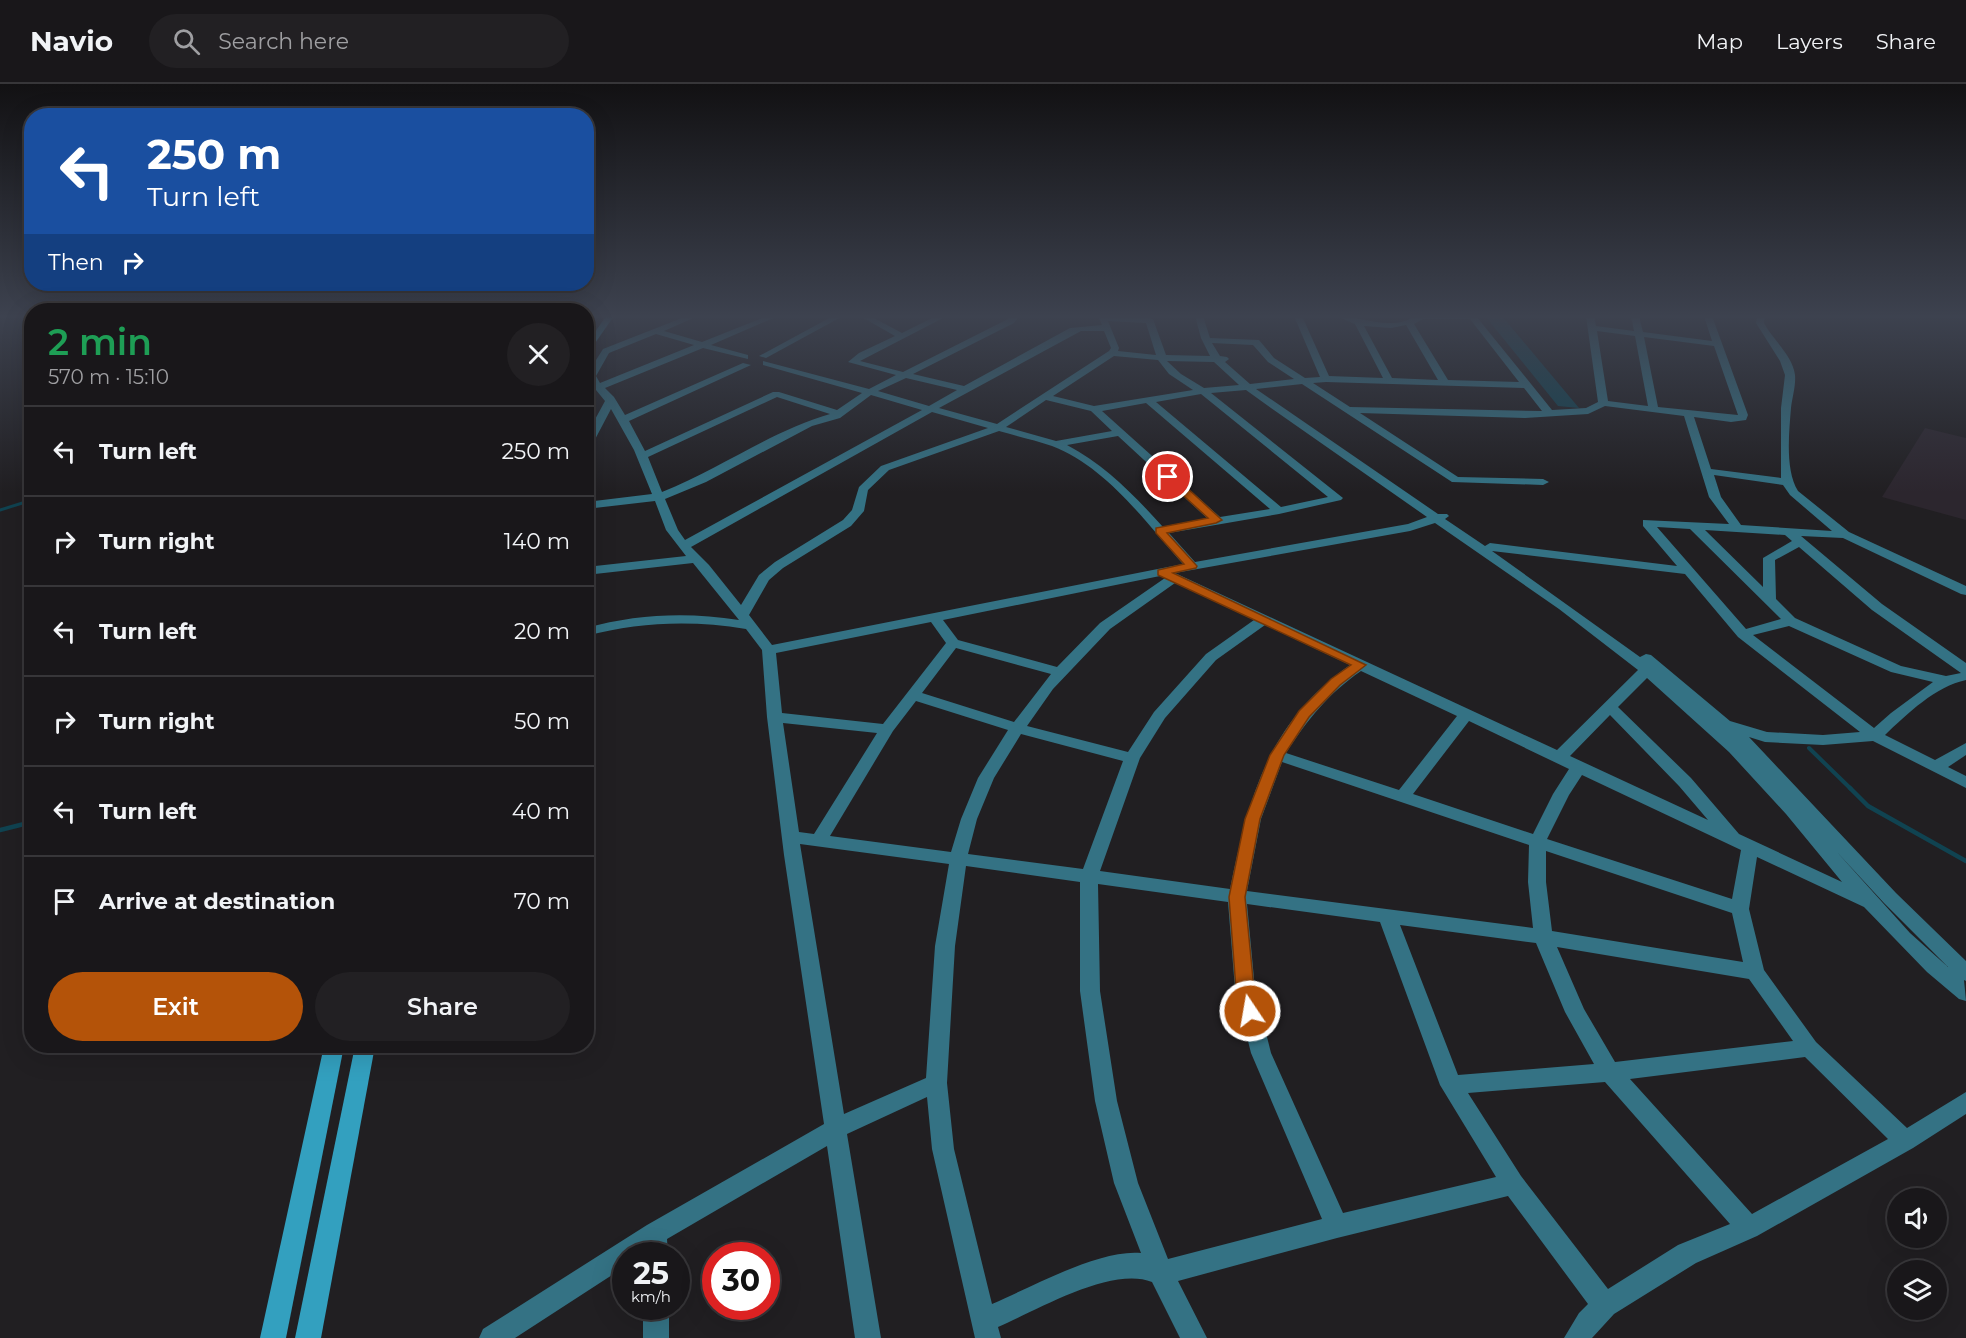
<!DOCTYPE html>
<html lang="en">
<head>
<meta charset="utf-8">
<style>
  :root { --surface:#19171a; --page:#222023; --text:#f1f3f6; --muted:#9f9fa2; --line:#373639; --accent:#b45309 }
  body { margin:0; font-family:Montserrat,sans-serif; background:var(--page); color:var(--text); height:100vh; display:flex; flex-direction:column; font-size:22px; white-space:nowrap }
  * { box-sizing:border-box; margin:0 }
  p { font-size:20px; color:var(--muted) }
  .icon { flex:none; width:33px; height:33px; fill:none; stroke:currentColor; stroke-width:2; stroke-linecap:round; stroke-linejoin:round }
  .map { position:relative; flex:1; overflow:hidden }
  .details { position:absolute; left:24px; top:219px; width:570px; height:750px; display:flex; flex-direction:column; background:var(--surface); border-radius:24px; box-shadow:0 6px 24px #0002,0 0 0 2px var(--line) }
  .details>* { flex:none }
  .hud { position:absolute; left:24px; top:24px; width:570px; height:183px; border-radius:24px; box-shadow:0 6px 24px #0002,0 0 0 2px var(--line); background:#1a4fa0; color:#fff; overflow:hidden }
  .tools { position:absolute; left:1887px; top:1104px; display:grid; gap:12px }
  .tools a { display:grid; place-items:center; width:60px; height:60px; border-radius:50%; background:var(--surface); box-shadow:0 6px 24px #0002,0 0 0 2px var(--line); font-size:30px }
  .speed { position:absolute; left:612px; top:1158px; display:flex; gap:12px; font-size:30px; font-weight:700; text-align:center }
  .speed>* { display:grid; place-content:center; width:78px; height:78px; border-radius:50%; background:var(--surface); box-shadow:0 6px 24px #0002,0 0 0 2px var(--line); line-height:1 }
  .speed small { font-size:15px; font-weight:400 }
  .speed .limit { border:9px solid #d22; background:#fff; color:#111 }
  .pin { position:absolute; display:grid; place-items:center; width:51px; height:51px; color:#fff; margin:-26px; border:3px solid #fff; border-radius:50%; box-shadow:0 2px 6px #0007 }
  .me { position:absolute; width:66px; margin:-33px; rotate:348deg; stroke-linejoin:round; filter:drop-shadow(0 0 4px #0008) }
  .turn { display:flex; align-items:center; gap:21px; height:126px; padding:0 24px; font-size:27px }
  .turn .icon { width:78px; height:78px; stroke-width:2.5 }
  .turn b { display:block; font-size:42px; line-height:51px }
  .then { display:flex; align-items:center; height:57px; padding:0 24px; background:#0003; gap:12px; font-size:22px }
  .round { display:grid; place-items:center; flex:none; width:63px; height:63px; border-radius:32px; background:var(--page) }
  .summary { display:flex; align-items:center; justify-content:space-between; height:102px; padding:0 24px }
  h1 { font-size:36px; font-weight:600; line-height:45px; color:#1e9e55 }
  .cta { display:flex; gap:12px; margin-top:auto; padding:12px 24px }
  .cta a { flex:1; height:69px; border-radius:36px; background:var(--accent); color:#fff; font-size:24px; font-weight:600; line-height:69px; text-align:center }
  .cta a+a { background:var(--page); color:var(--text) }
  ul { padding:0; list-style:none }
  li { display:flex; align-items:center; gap:18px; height:90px; padding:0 24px; border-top:2px solid var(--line) }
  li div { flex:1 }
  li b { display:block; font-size:22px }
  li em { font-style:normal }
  header { display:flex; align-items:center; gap:36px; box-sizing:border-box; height:84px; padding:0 30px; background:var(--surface); border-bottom:2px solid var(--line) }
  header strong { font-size:28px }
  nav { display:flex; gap:33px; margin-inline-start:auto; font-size:21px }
  .search { width:420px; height:54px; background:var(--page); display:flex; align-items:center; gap:15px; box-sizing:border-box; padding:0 21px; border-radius:33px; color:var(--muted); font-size:22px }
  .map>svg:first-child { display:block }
  .built { fill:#2c262e }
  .water { fill:#104351 }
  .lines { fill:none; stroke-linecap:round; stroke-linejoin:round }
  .stream-far2 { stroke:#104351; stroke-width:3 }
  .stream-far1 { stroke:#104351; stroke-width:4 }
  .stream { stroke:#104351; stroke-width:4.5 }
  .street { fill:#347284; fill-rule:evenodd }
  .secondary { fill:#33a0bf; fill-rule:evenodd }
  .route { fill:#b45309; stroke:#753606; stroke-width:1.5 }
</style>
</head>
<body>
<header>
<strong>Navio</strong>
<div class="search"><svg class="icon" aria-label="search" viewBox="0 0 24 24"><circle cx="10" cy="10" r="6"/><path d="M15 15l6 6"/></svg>Search here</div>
<nav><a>Map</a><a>Layers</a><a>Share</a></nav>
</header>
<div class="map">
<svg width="1966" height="1254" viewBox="0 0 1966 1254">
  <rect width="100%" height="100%" fill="#211f22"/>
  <path class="built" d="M1925 344 1966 354V436L1882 413Z"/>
  <path class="water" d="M1485 232H1502L1579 324 1558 322Z"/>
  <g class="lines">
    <path class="stream-far2" d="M0 426 32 416"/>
    <path class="stream-far1" d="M1809 664 1851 705"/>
    <g class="stream">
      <path d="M1850 704 1868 722 1966 777"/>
      <path d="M0 746 32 738"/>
    </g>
    <g class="street">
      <path d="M687 232H698L664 247 702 258 767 232H778L711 261 748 271V275L703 264 605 304 614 313 625 331 743 279 751 281 629 337 645 367 773 308H779L837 326 862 309 763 281V277L869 305 896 291 848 278 859 269 895 252 860 232H870L902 249 936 232H947L860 277 903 288 1008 235 1007 232H1017L1018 234 1014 239 913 290 964 302 1070 244 1102 241 1098 232 1143 233 1153 235 1166 271 1210 272 1201 254 1195 232H1203L1210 254 1259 256 1274 274 1305 294 1320 293 1294 232H1302L1329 292 1383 294 1355 240 1336 232C1361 232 1392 248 1415 232H1476L1552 326 1586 324 1598 318 1586 232H1594L1596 242 1634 247 1631 232H1639L1643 248 1712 257 1704 232H1712L1748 331 1746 336 1731 338 1694 333 1711 385 1781 394V324L1785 291 1780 277 1756 239 1757 232H1765L1764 239C1773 256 1793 272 1795 291 1796 302 1792 314 1791 324 1789 349 1785 386 1798 407L1849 448 1966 502V511L1961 510 1843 454 1801 452 1882 520 1966 579V596C1936 602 1907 630 1885 651L1935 676 1966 659V671L1948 683 1966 692V704L1873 657 1823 661 1765 658 1749 653 1896 809 1966 877V897L1964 896 1966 917 1959 915 1927 888 1864 823 1757 773 1749 825 1764 886 1816 958 1907 1044 1966 1008V1030L1913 1064 1757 1152 1696 1179 1614 1230 1592 1254H1564L1579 1229 1588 1220 1508 1112 1337 1154 1178 1197 1207 1254H1180L1152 1198C1111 1182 1038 1226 998 1243L1001 1254H975L932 1065 927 1013 847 1050 881 1254H855L827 1062 667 1155 668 1172H626V1182L515 1254H479L483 1245 647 1141 824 1040 784 771 767 633 762 566 746 545C691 536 640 538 586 552V544C637 530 687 528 739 536L693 479 586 491V483L686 472 666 446 655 417 586 425V418L652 410 634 366 611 325 591 363 586 366V352L605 317 596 306H586V302L591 301 586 292 603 265ZM1423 235H1470L1519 298 1448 296 1414 240ZM1108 237 1146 239 1156 271 1118 267 1119 264ZM1406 241 1438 296 1392 294 1364 242 1391 244ZM1081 247H1104L1111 264 1109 267 997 340 939 324ZM1597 247 1635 252 1648 322 1608 317ZM656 250 694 261 600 299 596 292 609 269ZM1644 253 1714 262 1738 331 1658 323ZM1212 259 1253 261 1268 278 1294 295 1250 300 1225 278 1229 275 1227 273 1220 272ZM1114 272 1158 276 1169 290 1193 306 1094 322 1053 312ZM1167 277 1214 278 1239 301 1204 304 1181 290ZM906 294 957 306 929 322 878 307ZM1326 298 1524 304 1542 327 1350 323 1313 299ZM1302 300 1452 398 1543 401 1549 398 1543 395 1458 393 1360 329 1525 334 1588 330 1605 322 1684 332 1709 413 1729 440 1643 436V442L1677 482 1490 459 1485 462 1445 435 1449 432 1447 430H1438L1256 305ZM1246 306 1271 324 1427 433 1408 440 1195 478 1169 449 1279 430 1341 416 1343 414 1211 309ZM1201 310 1328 413 1281 423 1156 318ZM871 311 922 326 685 456 678 446 665 415 706 398 812 342 840 334ZM777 313 830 330C771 347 720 385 662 408L648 373ZM1046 316 1091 327 1112 347 1056 357 1006 343ZM1146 319 1270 425 1220 433 1102 327ZM932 328 988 344 881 382 859 403 852 426 843 436 775 478 759 491 741 521 709 481 691 463ZM999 347C1016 352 1035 356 1052 362 1107 383 1146 439 1183 480L772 561 749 531 769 496 783 484 851 442 864 427 868 406 889 386ZM1118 352 1208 435 1163 443C1134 411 1105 381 1067 361ZM1714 391 1783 401 1790 411 1832 447 1741 441 1721 413ZM1435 439 1559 525 1638 586 1557 666 1175 489 1410 447ZM1657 443 1690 445 1781 535 1746 545ZM1705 446 1785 451 1792 457 1763 474V503ZM1799 463 1872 526 1961 589 1946 592 1901 582 1795 534 1776 515 1775 476ZM1492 467 1685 490 1738 553 1860 648 1823 651 1767 648 1730 637 1651 571 1646 570 1640 573ZM1160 492 1165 494 1100 539 1057 583 958 556 943 536ZM1175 499 1254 536 1206 570 1154 628 1128 668 1027 642 1053 605 1110 545ZM931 538 946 559 883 640 782 629 776 569ZM1265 541 1350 581C1268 639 1249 712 1230 805L1100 787 1140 674 1165 634 1216 576ZM1789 542 1891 588 1933 598 1891 629 1874 644 1753 551ZM956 564 1051 590 1014 638 922 609ZM1361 587 1457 632 1399 706 1286 669C1308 635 1328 610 1361 587ZM1647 594 1729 668 1786 730 1842 798 1739 750 1691 694 1618 623ZM916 617 1008 646 978 694 961 735 951 768 830 752 893 647ZM1610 631 1679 702 1708 736 1570 672ZM1469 637 1569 685 1553 710 1533 750 1413 710ZM783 639 877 649 814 750 799 748ZM1021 650 1123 677 1083 785 968 770 977 735 994 694ZM1282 678 1529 761 1528 798 1533 844 1247 807 1261 735ZM1582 691 1741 766 1732 815 1547 755 1569 711ZM800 760 949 780 935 862 926 994 844 1030ZM1546 767 1732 829 1743 878 1552 847 1546 798ZM1836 767 1884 819 1948 883 1910 849ZM966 782 1080 798V907L1095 1017 1114 1099 1141 1169C1099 1165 1032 1203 992 1220L954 1065 947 999 955 862ZM1098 800 1228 818 1235 905 1251 969 1322 1135 1168 1175 1138 1099 1117 1017 1100 907ZM1247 820 1380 838 1440 1001 1496 1093 1343 1129 1271 969 1255 905ZM1400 841 1536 859 1565 928 1594 980 1458 991ZM1557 863 1749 895 1793 957 1615 978 1584 925ZM1805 973 1888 1055 1752 1130 1630 995ZM1605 998 1730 1140 1678 1161 1608 1205 1521 1092 1468 1009Z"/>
      <path d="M833 232H843L766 274 759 272Z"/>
      <rect x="643" y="1222" width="26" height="32"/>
    </g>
    <g class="secondary">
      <path d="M606 232H614L586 272V261Z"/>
      <path d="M324 962H344L286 1254H260Z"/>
      <path d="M355 962H375L321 1254H295Z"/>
    </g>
  </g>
  <linearGradient id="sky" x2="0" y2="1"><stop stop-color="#121113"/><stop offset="0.57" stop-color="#3d424f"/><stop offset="1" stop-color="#3d424f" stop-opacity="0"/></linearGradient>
  <rect width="1966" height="408" fill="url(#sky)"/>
  <path class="route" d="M1165 390H1172L1222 436 1216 439 1167 449 1197 482 1196 484 1173 489 1366 581 1340 601 1309 633 1284 671 1260 735 1245 813 1254 905 1260 927 1257 932 1250 934 1244 932 1236 905 1229 813 1245 735 1270 671 1299 627 1331 595 1351 581 1158 491V486L1184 480 1156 449V444L1208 434 1165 395Z"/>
</svg>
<div class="tools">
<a><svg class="icon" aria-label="sound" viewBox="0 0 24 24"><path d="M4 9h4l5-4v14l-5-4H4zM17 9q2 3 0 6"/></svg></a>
<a><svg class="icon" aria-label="layers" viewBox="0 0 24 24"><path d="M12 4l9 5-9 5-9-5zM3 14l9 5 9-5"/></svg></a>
</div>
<div class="speed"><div>25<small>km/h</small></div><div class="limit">30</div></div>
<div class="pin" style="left:1168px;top:393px;background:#d93025"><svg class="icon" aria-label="arrive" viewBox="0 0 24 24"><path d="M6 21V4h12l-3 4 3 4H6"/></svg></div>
<svg class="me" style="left:1250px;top:927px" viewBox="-20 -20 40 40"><circle r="17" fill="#b45309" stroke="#fff" stroke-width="3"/><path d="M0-11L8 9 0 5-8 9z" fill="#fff"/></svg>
<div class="hud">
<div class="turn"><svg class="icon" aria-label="left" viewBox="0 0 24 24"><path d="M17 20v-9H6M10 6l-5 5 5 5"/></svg><div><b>250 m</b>Turn left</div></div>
<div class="then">Then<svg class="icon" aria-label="right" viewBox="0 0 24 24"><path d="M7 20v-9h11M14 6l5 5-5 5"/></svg></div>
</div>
<section class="details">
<div class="summary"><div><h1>2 min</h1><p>570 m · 15:10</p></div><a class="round"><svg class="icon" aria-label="close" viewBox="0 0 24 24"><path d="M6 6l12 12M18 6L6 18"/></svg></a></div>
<ul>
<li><svg class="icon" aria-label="left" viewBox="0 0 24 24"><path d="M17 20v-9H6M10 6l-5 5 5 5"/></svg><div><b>Turn left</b></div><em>250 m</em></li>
<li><svg class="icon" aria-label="right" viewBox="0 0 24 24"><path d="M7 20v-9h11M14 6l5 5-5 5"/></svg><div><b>Turn right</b></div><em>140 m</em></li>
<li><svg class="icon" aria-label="left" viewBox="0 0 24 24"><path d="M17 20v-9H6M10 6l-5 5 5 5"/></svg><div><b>Turn left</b></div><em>20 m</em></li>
<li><svg class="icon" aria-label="right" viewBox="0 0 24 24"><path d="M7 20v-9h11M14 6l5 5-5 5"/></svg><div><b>Turn right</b></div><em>50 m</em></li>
<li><svg class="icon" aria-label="left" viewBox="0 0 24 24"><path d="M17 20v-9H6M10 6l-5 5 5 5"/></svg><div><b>Turn left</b></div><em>40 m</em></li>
<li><svg class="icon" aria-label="arrive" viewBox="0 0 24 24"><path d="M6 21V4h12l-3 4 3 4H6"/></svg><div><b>Arrive at destination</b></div><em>70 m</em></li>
</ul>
<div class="cta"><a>Exit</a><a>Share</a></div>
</section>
</div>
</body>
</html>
